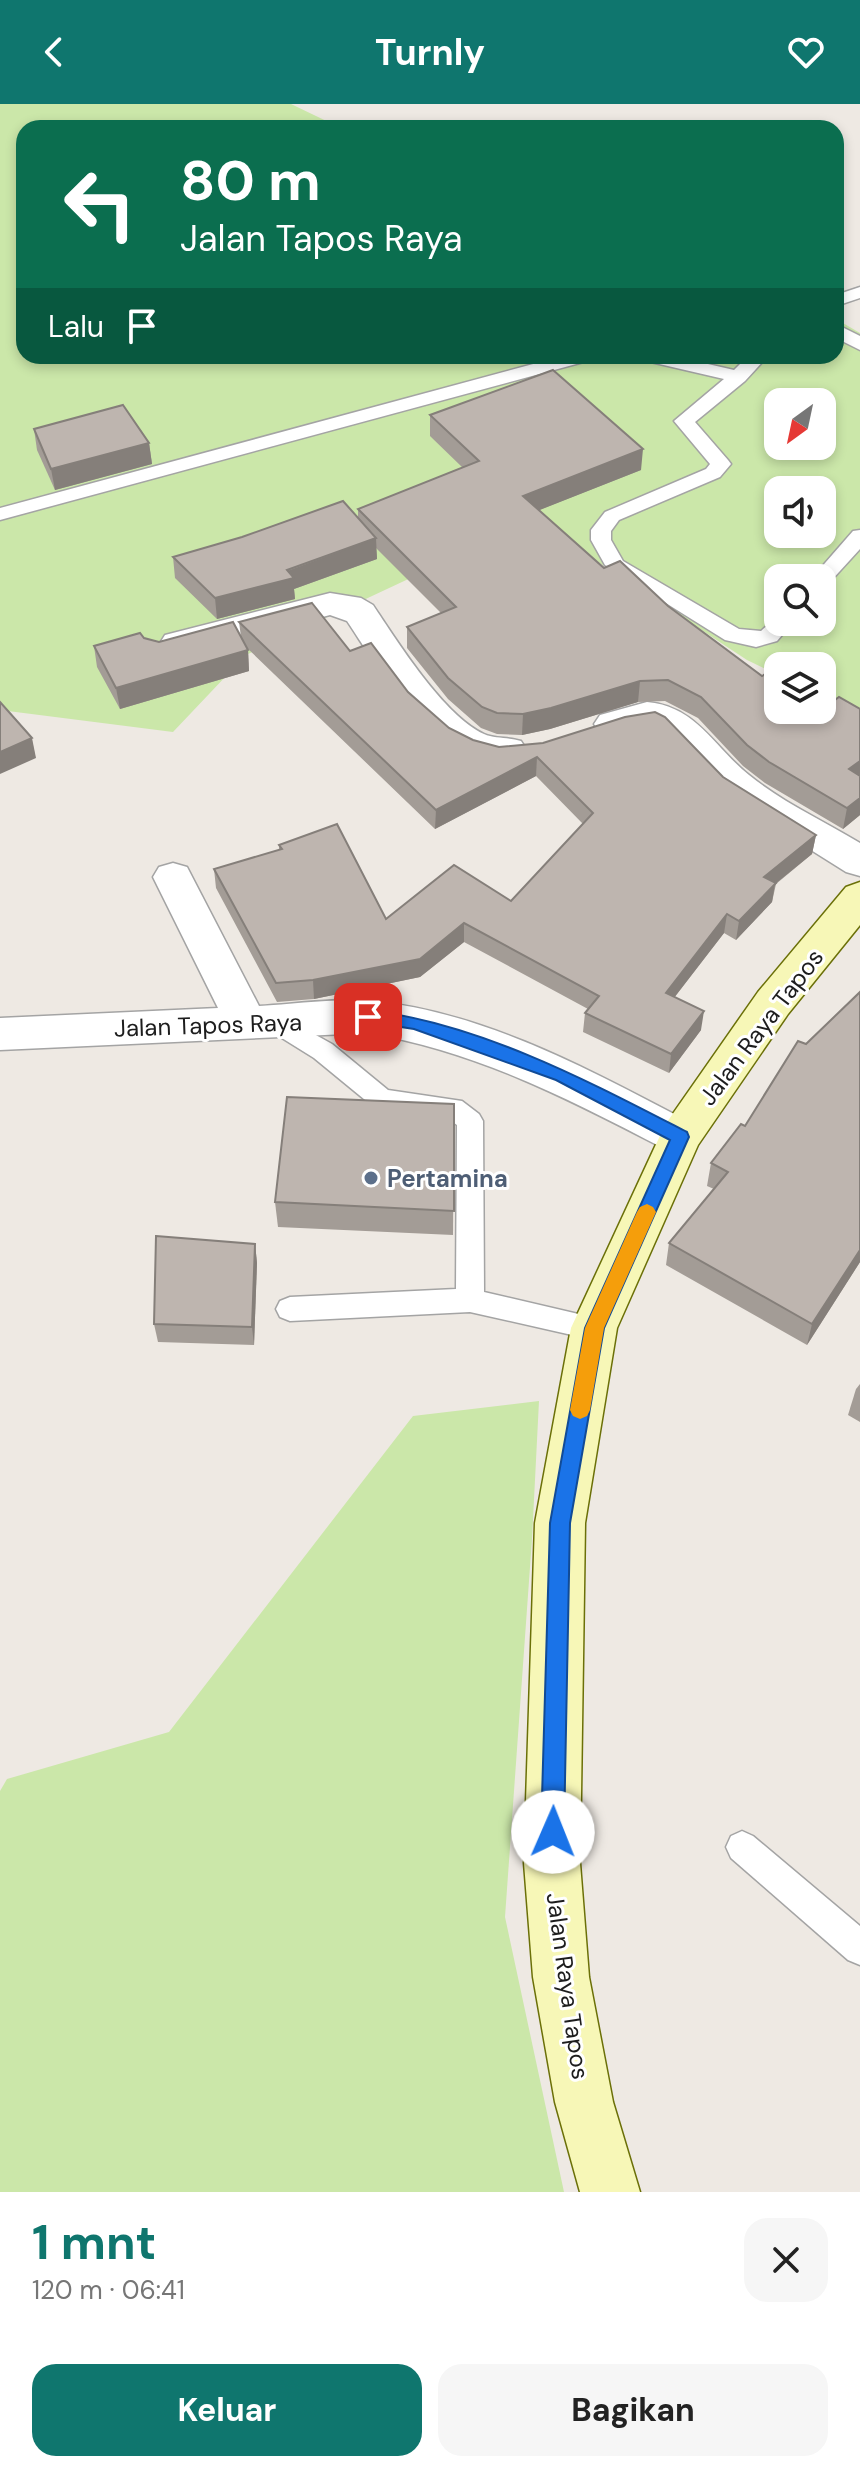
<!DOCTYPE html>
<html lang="id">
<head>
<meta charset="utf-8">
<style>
  :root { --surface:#fff; --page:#f6f6f6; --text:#222; --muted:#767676; --accent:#0f766e }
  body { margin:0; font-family:"DM Sans",sans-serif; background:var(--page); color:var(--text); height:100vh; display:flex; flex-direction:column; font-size:30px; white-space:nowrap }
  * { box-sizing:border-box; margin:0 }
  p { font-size:26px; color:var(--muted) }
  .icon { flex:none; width:44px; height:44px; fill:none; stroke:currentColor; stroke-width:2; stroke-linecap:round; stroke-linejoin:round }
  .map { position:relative; height:2088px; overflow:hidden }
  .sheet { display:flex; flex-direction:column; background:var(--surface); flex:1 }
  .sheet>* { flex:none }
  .top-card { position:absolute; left:16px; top:16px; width:828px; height:244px; border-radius:24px; box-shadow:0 4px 12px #0003; background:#0b6e4f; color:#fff; overflow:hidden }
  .needle { width:52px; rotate:213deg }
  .tools { position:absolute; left:764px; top:284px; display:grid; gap:16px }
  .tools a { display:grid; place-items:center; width:72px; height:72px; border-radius:16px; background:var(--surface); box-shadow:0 4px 12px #0003; font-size:40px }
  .pin { position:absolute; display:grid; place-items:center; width:68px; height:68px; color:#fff; margin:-34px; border-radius:16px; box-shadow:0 4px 12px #0006 }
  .me { position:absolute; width:88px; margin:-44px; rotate:1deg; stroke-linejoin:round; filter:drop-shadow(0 0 6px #0008) }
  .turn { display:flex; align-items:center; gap:28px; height:168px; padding:0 32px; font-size:36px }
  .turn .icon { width:104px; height:104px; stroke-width:2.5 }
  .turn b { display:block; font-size:56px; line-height:68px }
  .then { display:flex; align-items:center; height:76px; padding:0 32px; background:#0003; gap:16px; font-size:30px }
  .round { display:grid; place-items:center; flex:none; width:84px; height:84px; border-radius:24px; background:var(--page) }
  .head { display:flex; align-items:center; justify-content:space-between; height:136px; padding:0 32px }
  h1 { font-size:48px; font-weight:700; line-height:60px; color:var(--accent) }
  .cta { display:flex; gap:16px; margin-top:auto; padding:16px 32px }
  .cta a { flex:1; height:92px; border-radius:24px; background:var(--accent); color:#fff; font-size:32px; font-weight:700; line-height:92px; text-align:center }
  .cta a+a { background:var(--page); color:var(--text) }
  header { display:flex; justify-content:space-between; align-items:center; height:104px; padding:0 32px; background:var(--accent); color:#fff; font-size:36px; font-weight:700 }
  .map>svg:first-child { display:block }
  .grass { fill:#cbe7a9; fill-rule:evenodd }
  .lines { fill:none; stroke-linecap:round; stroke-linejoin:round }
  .lane-casing { stroke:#a4a4a4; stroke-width:3 }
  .street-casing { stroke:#a4a4a4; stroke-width:3 }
  .secondary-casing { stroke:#6b7008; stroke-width:3 }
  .lane { fill:#fff; fill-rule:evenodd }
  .street { fill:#fff; fill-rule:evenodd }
  .secondary { fill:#f7f7b7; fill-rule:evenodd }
  .wall { fill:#a39c96 }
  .shaded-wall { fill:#857f7a }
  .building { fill:#beb5af; stroke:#857f7a; stroke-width:2 }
  .route { fill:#1a73e8; stroke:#114b97; stroke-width:2 }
  .slow { fill:#f59e0b }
  .service-dot { fill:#5c6f8a; stroke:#fff; stroke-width:3 }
  .labels { text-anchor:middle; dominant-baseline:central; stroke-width:6; stroke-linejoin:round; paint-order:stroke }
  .street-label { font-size:24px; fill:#1d1d1d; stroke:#fff }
  .service-label { font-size:24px; font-weight:bold; fill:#4e5e75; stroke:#fff; text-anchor:start }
</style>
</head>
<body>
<header><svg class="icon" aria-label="back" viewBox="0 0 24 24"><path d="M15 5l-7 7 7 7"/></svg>Turnly<svg class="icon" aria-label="heart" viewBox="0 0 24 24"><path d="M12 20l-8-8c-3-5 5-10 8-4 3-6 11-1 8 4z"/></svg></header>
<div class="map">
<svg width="860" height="2088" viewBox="0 0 860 2088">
  <rect width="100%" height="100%" fill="#eee9e3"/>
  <g class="grass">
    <path d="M0 0H291L341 24H24V252H836V215L860 229V610L822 592V562H778V571L747 556 586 450 496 434 246 551 173 628 0 606ZM778 298H822V342H778ZM778 386H822V430H778ZM778 474H822V518H778Z"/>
    <path d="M539 1297 532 1435 505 1813 564 2088H0V1687L7 1675 169 1628 413 1312Z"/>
  </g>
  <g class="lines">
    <defs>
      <g id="lane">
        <path d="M860 183V194L836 202V191Z"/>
        <path d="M836 220 860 232V246L836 234Z"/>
        <path d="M563 252H593L591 256 0 416V404Z"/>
        <path d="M640 252H673L734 266 748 252H768L745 277 695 318 728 356 731 360 720 373 619 416 611 427V436L623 457 739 525 761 527 778 512V518H793L777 537 756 543 725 536 605 461 591 436V426L605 408 706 365 710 360 674 317 724 275 642 256Z"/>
        <path d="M860 426V445L829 479 822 481V474H812L853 427Z"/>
        <path d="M278 910 332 940 388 986 462 997 479 1010 483 1017 484 1188 604 1216 608 1224 604 1232 594 1236 470 1208 290 1217 280 1213 276 1205 280 1197 290 1193 456 1185 457 1021 447 1014 391 1008 370 1000 314 954 269 926 266 919 269 912Z"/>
        <path d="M742 1727 753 1732 860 1822V1861L848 1856 731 1754 726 1743 731 1732Z"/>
      </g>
      <g id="street">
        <path d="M330 489 361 494 373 501C397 537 444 612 484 630 495 635 510 633 521 637L527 646 521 655C442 678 384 572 347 517L330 511 178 551 165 547 160 539 165 531Z"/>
        <path d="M647 598C696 602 714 643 749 671 782 698 824 717 860 739V772L846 768 722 690 665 630 647 624 613 633 600 629 594 620 600 611Z"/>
        <path d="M173 759 187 763 259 902C295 900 334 894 370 897 485 907 595 969 695 1021L702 1033 695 1045 680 1050 665 1045C569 995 476 947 368 929L0 946V914L218 904 153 773 159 763Z"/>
      </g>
      <path id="secondary" d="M860 778V821L788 910 698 1041 617 1224 585 1419 580 1759 589 1873 613 1998 640 2088H580L555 1998 533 1873 524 1759 535 1419 571 1224 665 1021 758 888 846 783Z"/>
    </defs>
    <use href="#lane" class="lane-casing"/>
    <use href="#street" class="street-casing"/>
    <use href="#secondary" class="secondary-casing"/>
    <use href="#lane" class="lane"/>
    <use href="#street" class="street"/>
    <use href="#secondary" class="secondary"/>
  </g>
  <g class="wall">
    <path d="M430 311 641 366 539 406 604 464 668 502 762 572 824 604 860 605V711L843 725 765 679 743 662 698 614 665 597 638 598 550 625 522 631 497 630 481 624 448 595 407 544V523L441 509 376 444 377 455 294 485 295 495 217 515 175 474 173 453 358 414V405L463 364 430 332Z"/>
    <path d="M34 325 149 339 152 360 55 386 37 346Z"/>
    <path d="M239 518 350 547 408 588 449 624 473 636 499 643 723 673 816 731 812 750 776 780 772 798 736 836 724 829 674 894 701 926 669 969 583 928 585 909 588 905 464 838 420 873 314 895 277 898 216 784 214 765 279 746V741L386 815 511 797 583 720 536 672 435 725 245 542 248 546 249 567 120 605 97 563 94 542 144 534 159 538 241 533Z"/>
    <path d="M454 1000 453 1131 278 1123 275 1098Z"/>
    <path d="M741 1020 860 1158 807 1241 666 1161 669 1139 714 1085 707 1082 711 1059Z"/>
    <path d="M255 1140 257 1159 254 1241 158 1238 154 1220Z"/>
    <path d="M860 1280V1318L848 1311 856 1285Z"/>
  </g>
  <g class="shaded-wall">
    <path d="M149 339 152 360 55 386 51 365Z"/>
    <path d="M643 345 641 366 522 413 523 392Z"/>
    <path d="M376 434 377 455 294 485 295 495 217 515 215 494Z"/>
    <path d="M248 546 249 567 120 605 116 584Z"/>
    <path d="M640 577 638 598 550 625 522 631 523 610Z"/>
    <path d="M32 634 36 654 0 670V648Z"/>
    <path d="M537 653 536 672 435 725 436 706Z"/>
    <path d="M860 657V674L849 665Z"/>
    <path d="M860 694V711L843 725 847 704Z"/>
    <path d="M816 731 812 750 775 780 772 798 736 836 739 817 764 773Z"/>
    <path d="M727 810 724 829 663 908 666 889Z"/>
    <path d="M464 819V838L420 873 314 895 313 876Z"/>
    <path d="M704 907 701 926 669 969 671 950Z"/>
    <path d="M255 1140 257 1159 254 1241 252 1223Z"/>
    <path d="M860 1146V1158L807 1241 812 1220Z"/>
  </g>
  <g class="building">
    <path d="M553 266 643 345 523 392 604 464 620 457 668 502 762 572 772 566 778 571V606H822V602L824 604 839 593 860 605V657L849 665 860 672V694L847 704 769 658 747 641 701 593 668 576 640 577 551 604 523 610 497 609 482 603 448 574 407 523 456 503 358 405 479 357 430 311Z"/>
    <path d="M123 301 149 339 51 365 34 325Z"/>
    <path d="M343 397 376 434 287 466 294 474 215 494 173 453 242 433Z"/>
    <path d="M312 499 350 547 371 539 408 588 449 624 473 636 499 643 543 639 625 613 655 608 665 613 723 673 816 731 764 773 776 779 739 817 727 810 666 889 704 907 671 950 585 909 599 892 464 819 420 855 313 876 276 879 214 765 282 745 279 741 337 720 386 815 454 761 511 797 593 709 537 653 436 706 239 518Z"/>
    <path d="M233 518 248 546 116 584 94 542 140 529 144 534 159 538Z"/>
    <path d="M0 598 32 634 0 648Z"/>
    <path d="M860 888V1146L812 1220 669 1139 728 1068 711 1059 741 1020 745 1022 798 937 806 940Z"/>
    <path d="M287 993 454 1000V1107L275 1098Z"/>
    <path d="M156 1132 255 1140 252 1223 154 1220Z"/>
  </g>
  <path class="route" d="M368 906C481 920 586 976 687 1028L689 1033 604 1224 570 1419 564 1728 561 1736 553 1739 545 1736 541 1728 550 1419 585 1224 670 1036 556 976 414 925 362 917 359 913 362 908Z"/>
  <path class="slow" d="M647 1100 653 1103 656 1108 604 1224 590 1306 587 1312 580 1315 573 1312 570 1306 585 1224 637 1108 640 1103Z"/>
  <circle class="service-dot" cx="371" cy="1074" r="8"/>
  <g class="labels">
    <g class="street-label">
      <text transform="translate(208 921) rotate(-2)">Jalan Tapos Raya</text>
      <text transform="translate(761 923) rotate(-53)">Jalan Raya Tapos</text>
      <text transform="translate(568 1882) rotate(82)">Jalan Raya Tapos</text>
    </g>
    <g class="service-label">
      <text x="387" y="1074">Pertamina</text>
    </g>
  </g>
</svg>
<div class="tools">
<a><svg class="needle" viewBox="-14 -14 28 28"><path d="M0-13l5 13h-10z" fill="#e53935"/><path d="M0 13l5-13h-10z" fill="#767676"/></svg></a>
<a><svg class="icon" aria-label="sound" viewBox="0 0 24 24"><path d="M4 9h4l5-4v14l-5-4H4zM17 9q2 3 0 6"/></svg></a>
<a><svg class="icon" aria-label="search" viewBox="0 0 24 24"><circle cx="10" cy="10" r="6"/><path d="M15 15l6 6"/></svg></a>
<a><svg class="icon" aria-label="layers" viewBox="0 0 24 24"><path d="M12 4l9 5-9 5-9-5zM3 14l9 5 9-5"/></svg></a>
</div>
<div class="pin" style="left:368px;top:913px;background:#d93025"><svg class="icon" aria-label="arrive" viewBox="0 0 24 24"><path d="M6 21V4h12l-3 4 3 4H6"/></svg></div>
<svg class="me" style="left:553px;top:1728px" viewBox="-20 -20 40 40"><circle r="19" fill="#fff"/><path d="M0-13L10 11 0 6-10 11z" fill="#1a73e8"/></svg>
<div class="top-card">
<div class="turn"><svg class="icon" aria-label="left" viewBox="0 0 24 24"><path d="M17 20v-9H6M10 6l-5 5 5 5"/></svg><div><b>80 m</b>Jalan Tapos Raya</div></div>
<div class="then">Lalu<svg class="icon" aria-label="arrive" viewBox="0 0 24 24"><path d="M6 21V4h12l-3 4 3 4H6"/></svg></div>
</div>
</div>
<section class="sheet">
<div class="head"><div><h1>1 mnt</h1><p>120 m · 06:41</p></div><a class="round"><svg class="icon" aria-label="close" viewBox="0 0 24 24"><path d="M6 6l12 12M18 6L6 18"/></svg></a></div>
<div class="cta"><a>Keluar</a><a>Bagikan</a></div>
</section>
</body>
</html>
